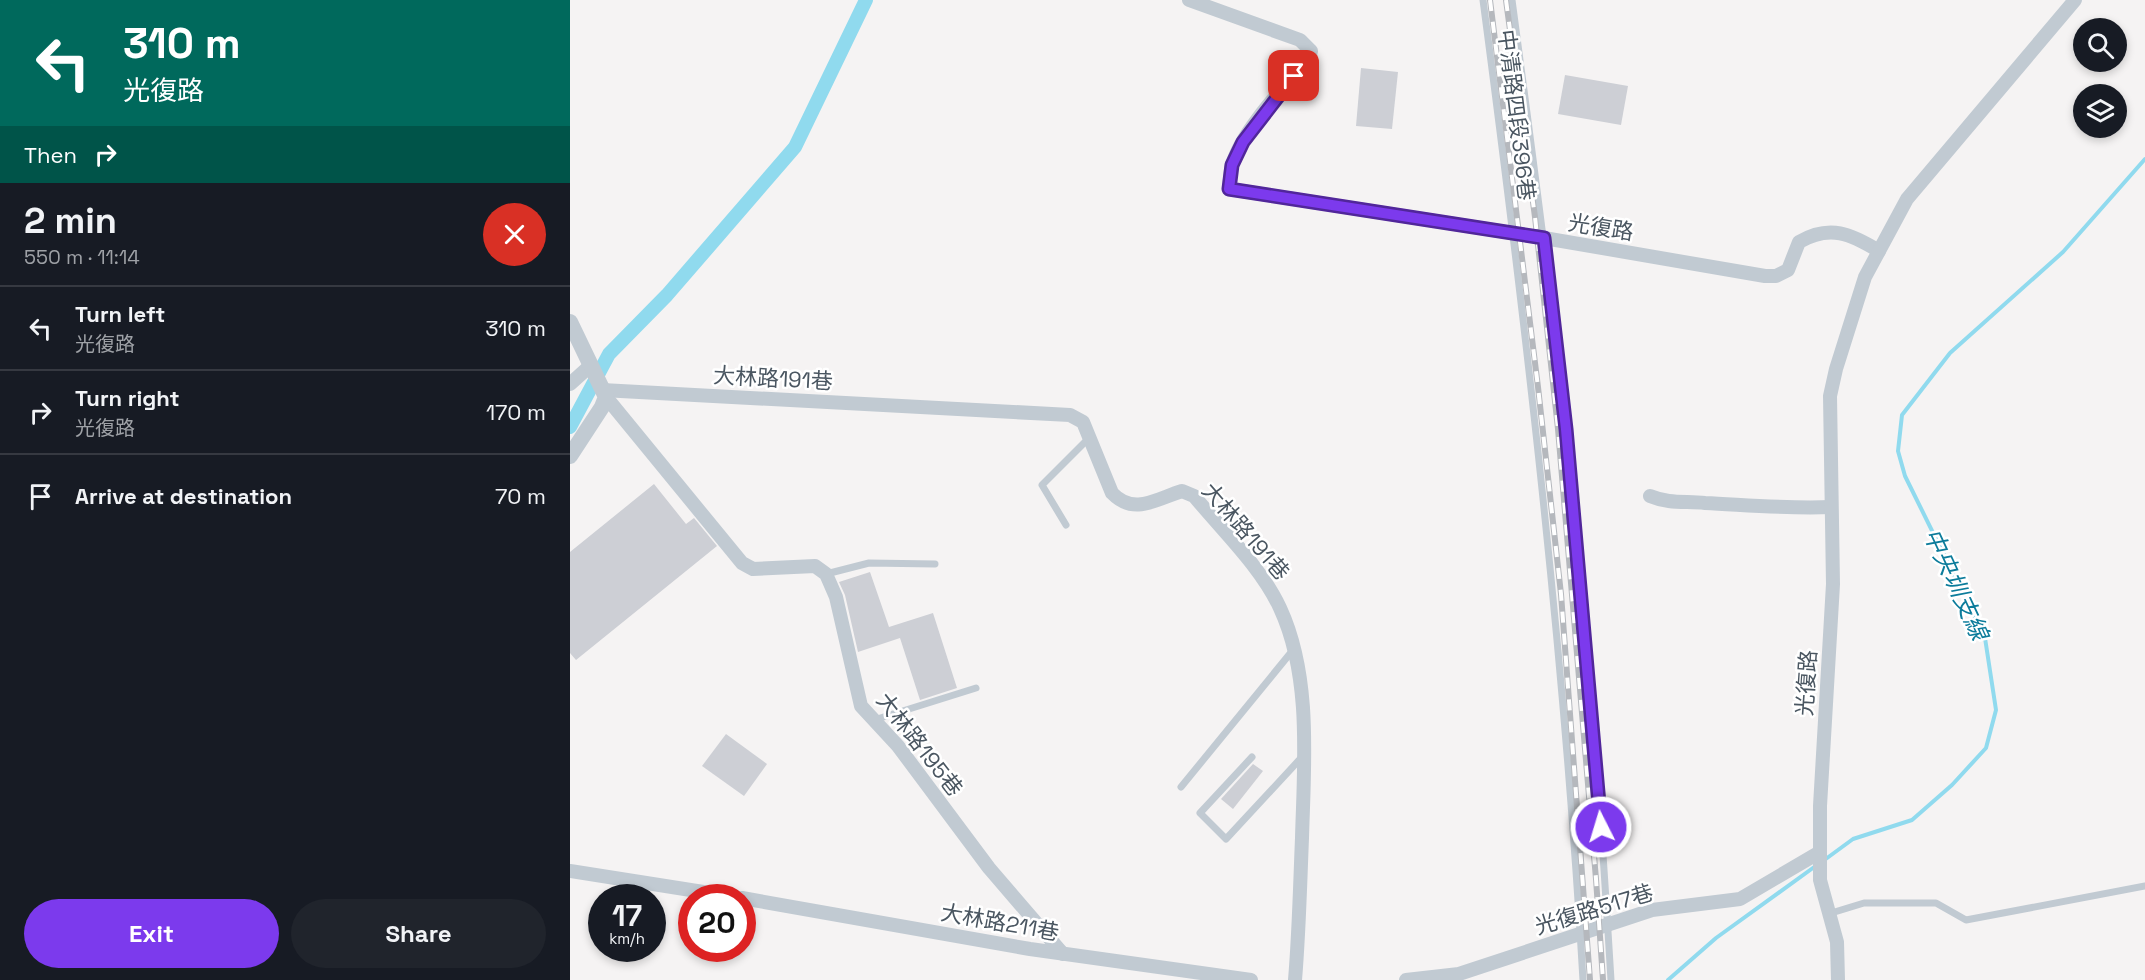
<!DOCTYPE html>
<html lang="en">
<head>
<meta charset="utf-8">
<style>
  :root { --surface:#171b24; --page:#20242c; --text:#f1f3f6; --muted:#9ea1a6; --line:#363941; --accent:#7c3aed }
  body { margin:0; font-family:"Space Grotesk","Noto Sans TC",sans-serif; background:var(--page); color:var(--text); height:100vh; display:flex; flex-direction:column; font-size:22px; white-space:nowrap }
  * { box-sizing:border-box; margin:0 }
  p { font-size:20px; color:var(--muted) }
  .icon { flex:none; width:33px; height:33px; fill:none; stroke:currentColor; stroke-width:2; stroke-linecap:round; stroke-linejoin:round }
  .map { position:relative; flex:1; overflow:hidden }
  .sheet { display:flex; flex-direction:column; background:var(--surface); width:570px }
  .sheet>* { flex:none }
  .hud { background:#00695c; color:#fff; overflow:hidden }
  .fabs { position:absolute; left:1503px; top:18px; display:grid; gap:12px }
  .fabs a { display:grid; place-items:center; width:54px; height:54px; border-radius:50%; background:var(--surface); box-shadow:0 3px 9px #0003; font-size:30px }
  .speed { position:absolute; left:18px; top:884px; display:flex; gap:12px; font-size:30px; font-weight:700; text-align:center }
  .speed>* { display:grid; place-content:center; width:78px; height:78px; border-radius:50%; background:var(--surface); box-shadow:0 3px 9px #0003; line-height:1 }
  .speed small { font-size:15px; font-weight:400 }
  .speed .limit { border:9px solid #d22; background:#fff; color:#111 }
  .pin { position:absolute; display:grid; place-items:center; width:51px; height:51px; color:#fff; margin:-26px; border-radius:12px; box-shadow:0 3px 9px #0006 }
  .me { position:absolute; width:66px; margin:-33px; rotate:355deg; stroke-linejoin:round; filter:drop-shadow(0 0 4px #0008) }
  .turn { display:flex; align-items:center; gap:21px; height:126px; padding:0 24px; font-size:27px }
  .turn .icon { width:78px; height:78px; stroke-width:2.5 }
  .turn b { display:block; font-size:42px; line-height:51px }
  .then { display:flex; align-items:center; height:57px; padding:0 24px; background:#0003; gap:12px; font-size:22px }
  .round { display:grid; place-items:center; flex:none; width:63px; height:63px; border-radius:32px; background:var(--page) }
  .headline { display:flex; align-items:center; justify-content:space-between; height:102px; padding:0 24px }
  h1 { font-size:36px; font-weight:700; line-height:45px }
  .action { display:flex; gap:12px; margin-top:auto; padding:12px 24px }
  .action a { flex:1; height:69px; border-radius:36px; background:var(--accent); color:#fff; font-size:24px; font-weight:700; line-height:69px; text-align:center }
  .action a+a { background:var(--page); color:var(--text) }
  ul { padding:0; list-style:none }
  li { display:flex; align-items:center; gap:18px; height:84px; padding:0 24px; border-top:2px solid var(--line) }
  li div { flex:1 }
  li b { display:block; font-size:22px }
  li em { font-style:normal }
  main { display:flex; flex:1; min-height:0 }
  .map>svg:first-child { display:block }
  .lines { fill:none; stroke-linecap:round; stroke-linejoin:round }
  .stream { stroke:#90daee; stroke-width:4 }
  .canal { stroke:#90daee; stroke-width:14 }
  .building { fill:#cdcfd5 }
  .service { stroke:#c1cad2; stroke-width:7 }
  .minor { stroke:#c1cad2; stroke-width:14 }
  .tertiary { stroke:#c1cad2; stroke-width:16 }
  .rail-casing { stroke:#b5b8bd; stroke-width:6 }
  .rail { stroke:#fff; stroke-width:4; stroke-dasharray:11; stroke-linecap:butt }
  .route-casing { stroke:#51269a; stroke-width:15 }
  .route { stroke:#7c3aed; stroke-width:10 }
  .labels { text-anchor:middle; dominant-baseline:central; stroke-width:5; stroke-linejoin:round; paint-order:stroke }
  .street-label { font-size:22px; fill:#4a5661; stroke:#fff }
  .water-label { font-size:24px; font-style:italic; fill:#0c7c9b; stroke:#fff }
</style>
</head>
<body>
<main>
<section class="sheet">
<div class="hud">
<div class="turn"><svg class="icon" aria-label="left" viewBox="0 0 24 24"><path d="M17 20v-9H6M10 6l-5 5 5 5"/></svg><div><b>310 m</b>光復路</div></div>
<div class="then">Then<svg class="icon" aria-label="right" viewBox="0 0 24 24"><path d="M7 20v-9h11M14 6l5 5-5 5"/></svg></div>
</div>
<div class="headline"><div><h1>2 min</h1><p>550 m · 11:14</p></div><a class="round" style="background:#d93025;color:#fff"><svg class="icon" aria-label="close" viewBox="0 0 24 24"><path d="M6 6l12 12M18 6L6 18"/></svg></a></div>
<ul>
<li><svg class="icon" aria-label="left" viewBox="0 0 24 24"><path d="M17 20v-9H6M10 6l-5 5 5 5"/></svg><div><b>Turn left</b><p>光復路</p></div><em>310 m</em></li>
<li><svg class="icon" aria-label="right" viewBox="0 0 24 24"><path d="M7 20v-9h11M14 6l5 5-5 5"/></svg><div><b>Turn right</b><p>光復路</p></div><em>170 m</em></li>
<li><svg class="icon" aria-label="arrive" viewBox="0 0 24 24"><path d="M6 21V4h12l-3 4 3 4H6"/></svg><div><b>Arrive at destination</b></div><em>70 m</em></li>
</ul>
<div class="action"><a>Exit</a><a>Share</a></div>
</section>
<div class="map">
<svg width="1575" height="980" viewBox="0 0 1575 980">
  <rect width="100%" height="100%" fill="#f5f3f3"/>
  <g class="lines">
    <g class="stream">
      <path d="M1253 861 1283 839 1342 820 1382 785 1416 748 1426 710 1415 638 1335 476 1328 451 1332 415 1380 353 1493 252 1575 159"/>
      <path d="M1098 980 1146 938 1247 865"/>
    </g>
    <path class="canal" d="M0 427 39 354 97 295 225 147 296 0"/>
  </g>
  <g class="building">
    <path d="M791 68 828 72 822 129 786 126Z"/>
    <path d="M995 75 1058 86 1051 125 988 114Z"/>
    <path d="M84 484 116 524 124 518 147 546 6 660 0 653V552Z"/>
    <path d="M300 572 319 627 363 613 387 688 350 700 330 638 288 652 275 595 269 582Z"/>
    <path d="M156 734 197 764 174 796 132 766Z"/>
    <path d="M683 764 693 771 663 809 651 799Z"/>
  </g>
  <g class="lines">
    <g class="service">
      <path d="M913 0C956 326 994 652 1013 980"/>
      <path d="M942 0C961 142 980 285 996 427 1016 611 1030 796 1041 980"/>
      <path d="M496 525 472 485 520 437"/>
      <path d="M256 574 299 563 365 564"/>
      <path d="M304 720 406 688"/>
      <path d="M682 757 630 813 656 839 732 757"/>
      <path d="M611 787 723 650"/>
      <path d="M1258 914 1294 903H1366L1396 920 1575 886"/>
    </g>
    <g class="minor">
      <path d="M619 0 730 40 741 51 739 58C715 86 672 130 662 165 660 173 660 181 659 189L974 238 1195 276H1206L1218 270 1229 242C1260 224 1281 234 1309 251"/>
      <path d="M0 384 20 366"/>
      <path d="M32 390 500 415 513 422 542 493C564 516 586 499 612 491L624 496C653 531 691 567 710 608 742 677 734 764 732 838 730 886 729 933 725 980"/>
      <path d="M36 397 172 563 183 569 245 566 256 574 266 597 291 706 328 746 419 868 493 954"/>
      <path d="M1080 496C1099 504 1115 501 1135 503 1177 505 1219 509 1261 507"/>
      <path d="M0 871 165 897"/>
      <path d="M172 898 460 949 681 980"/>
      <path d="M836 980 889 974 1082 910 1170 899 1250 852"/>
      <path d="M1268 980 1267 942 1250 880V806L1263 584 1260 396 1266 369 1295 277 1337 199 1505 0"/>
    </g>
    <path class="tertiary" d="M0 322 36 397 32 407 0 456"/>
    <defs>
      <g id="rail">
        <path d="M920 0 968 387 991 594 1020 980"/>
        <path d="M936 0 965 217 988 429 1026 879 1033 980"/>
      </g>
    </defs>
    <use href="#rail" class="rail-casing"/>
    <use href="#rail" class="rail"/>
  </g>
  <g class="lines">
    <defs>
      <path id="route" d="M724 76 673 142 662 165 659 189 974 238 996 429 1031 827"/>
    </defs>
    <use href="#route" class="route-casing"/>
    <use href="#route" class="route"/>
  </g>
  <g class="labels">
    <g class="street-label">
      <text transform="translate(947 115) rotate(83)">中清路四段396巷</text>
      <text transform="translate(1031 227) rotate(9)">光復路</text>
      <text transform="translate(203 378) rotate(3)">大林路191巷</text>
      <text transform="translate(676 531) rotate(49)">大林路191巷</text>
      <text transform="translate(1236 683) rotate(-86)">光復路</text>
      <text transform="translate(350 744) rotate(52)">大林路195巷</text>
      <text transform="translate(1024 909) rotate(-17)">光復路517巷</text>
      <text transform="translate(430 922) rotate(10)">大林路211巷</text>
    </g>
    <g class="water-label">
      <text transform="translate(1386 584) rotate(65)">中央圳支線</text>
    </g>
  </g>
</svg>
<div class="fabs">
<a><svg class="icon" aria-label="search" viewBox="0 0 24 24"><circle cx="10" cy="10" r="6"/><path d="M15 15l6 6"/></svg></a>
<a><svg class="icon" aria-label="layers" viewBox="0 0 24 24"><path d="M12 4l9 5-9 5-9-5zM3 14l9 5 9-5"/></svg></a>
</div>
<div class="speed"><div>17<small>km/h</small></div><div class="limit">20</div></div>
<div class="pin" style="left:724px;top:76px;background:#d93025"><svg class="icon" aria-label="arrive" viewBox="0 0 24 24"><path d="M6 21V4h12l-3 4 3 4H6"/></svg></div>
<svg class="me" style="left:1031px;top:827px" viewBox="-20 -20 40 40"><circle r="17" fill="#7c3aed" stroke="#fff" stroke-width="3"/><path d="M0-11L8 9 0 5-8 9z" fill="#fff"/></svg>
</div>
</main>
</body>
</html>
